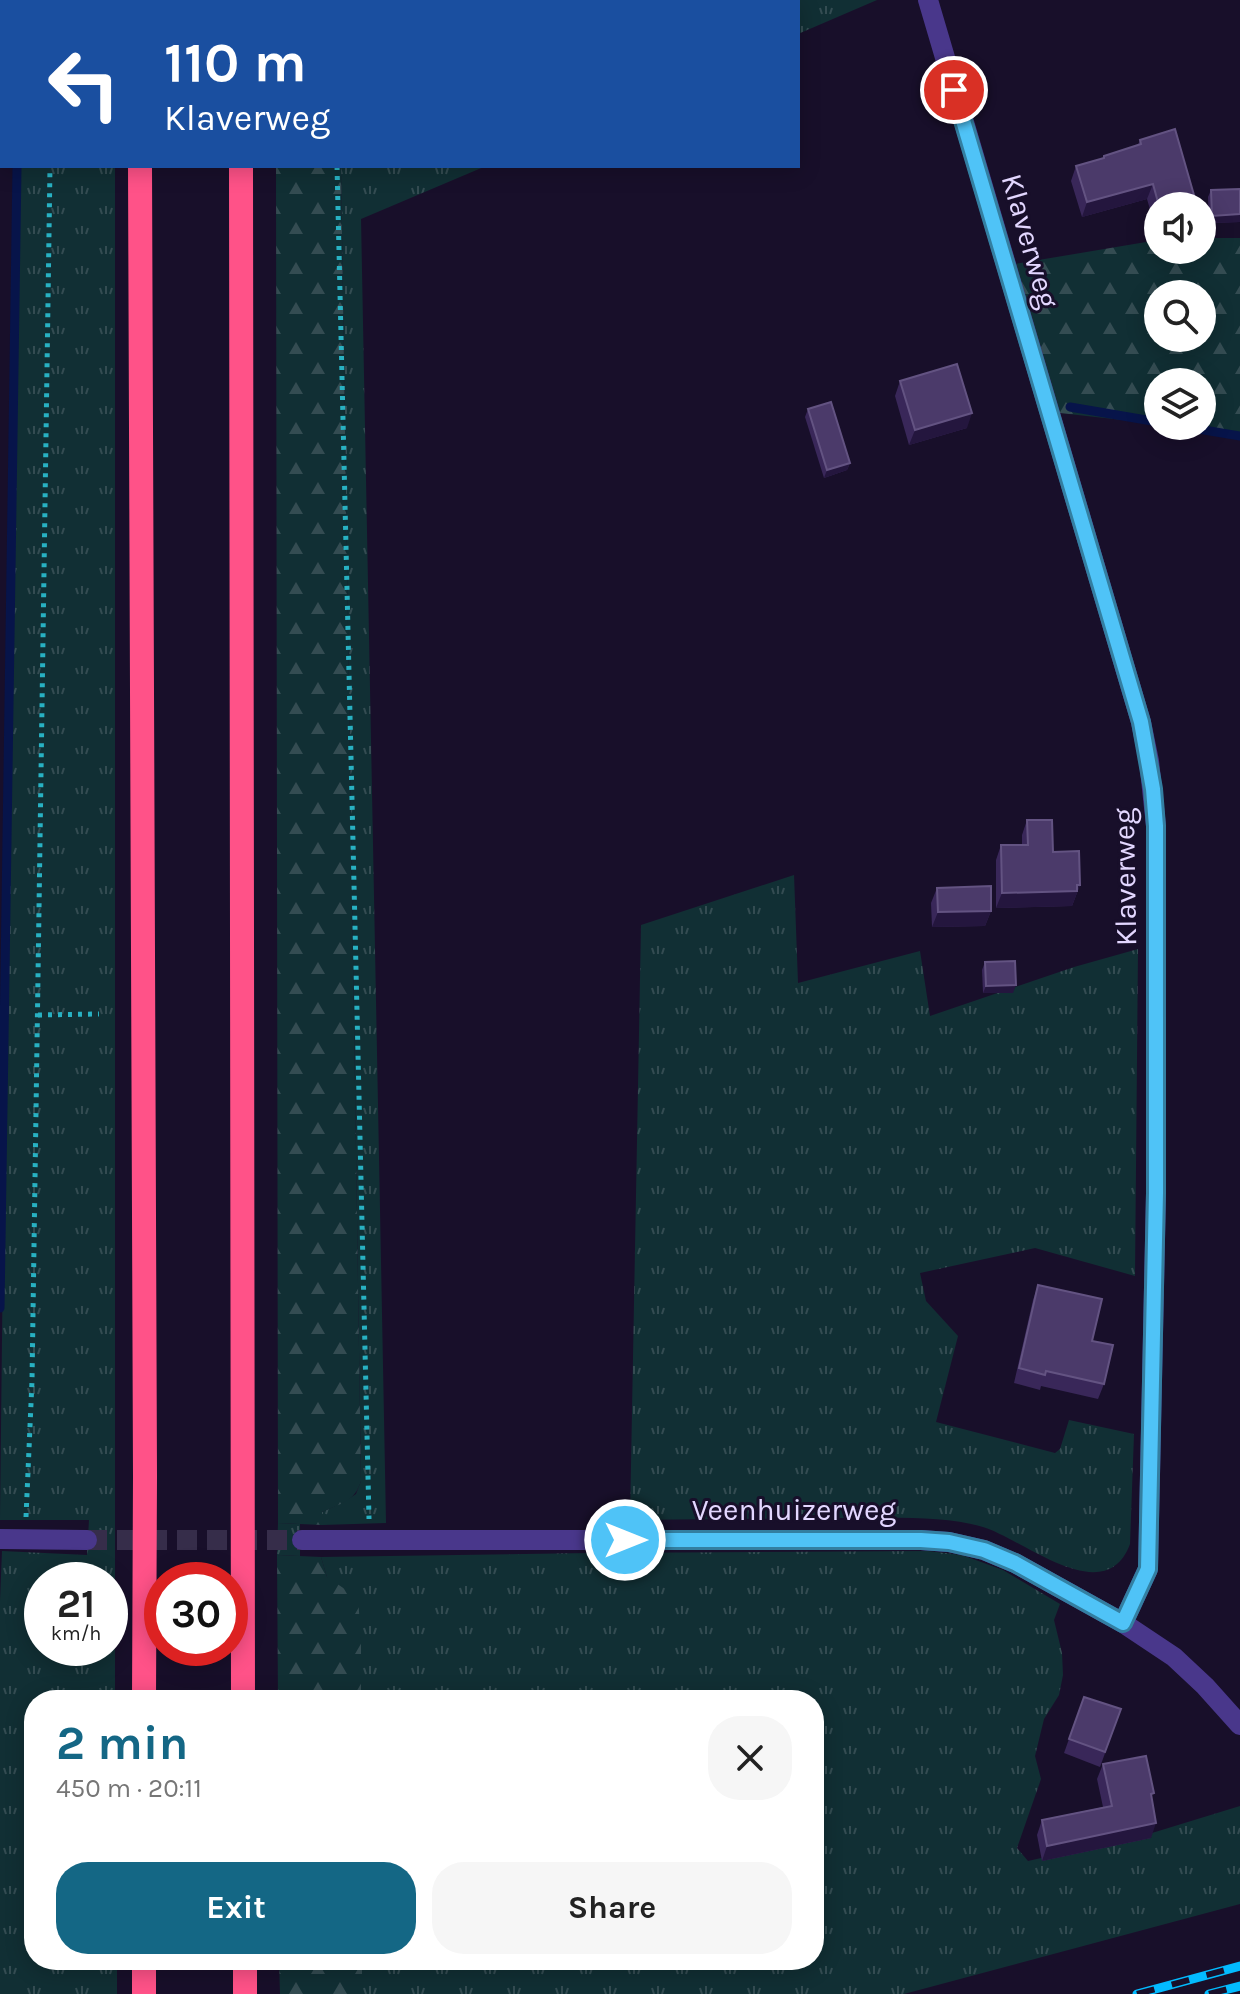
<!DOCTYPE html>
<html lang="en">
<head>
<meta charset="utf-8">
<style>
  :root { --surface:#fff; --page:#f6f6f6; --text:#222; --muted:#767676; --accent:#146785 }
  body { margin:0; font-family:Karla,sans-serif; background:var(--page); color:var(--text); height:100vh; display:flex; flex-direction:column; font-size:30px; white-space:nowrap }
  * { box-sizing:border-box; margin:0 }
  p { font-size:26px; color:var(--muted) }
  .icon { flex:none; width:44px; height:44px; fill:none; stroke:currentColor; stroke-width:2; stroke-linecap:round; stroke-linejoin:round }
  .map { position:relative; flex:1; overflow:hidden }
  .side { position:absolute; left:24px; top:1690px; width:800px; height:280px; display:flex; flex-direction:column; background:var(--surface); border-radius:32px; box-shadow:0 4px 20px #0003 }
  .side>* { flex:none }
  .top-card { position:absolute; left:0px; top:0px; width:800px; height:168px; box-shadow:0 4px 20px #0003; background:#1a4fa0; color:#fff; overflow:hidden }
  .buttons { position:absolute; left:1144px; top:192px; display:grid; gap:16px }
  .buttons a { display:grid; place-items:center; width:72px; height:72px; border-radius:50%; background:var(--surface); box-shadow:0 4px 20px #0003; font-size:40px }
  .speed { position:absolute; left:24px; top:1562px; display:flex; gap:16px; font-size:40px; font-weight:700; text-align:center }
  .speed>* { display:grid; place-content:center; width:104px; height:104px; border-radius:50%; background:var(--surface); box-shadow:0 4px 20px #0003; line-height:1 }
  .speed small { font-size:20px; font-weight:400 }
  .speed .limit { border:12px solid #d22; background:#fff; color:#111 }
  .pin { position:absolute; display:grid; place-items:center; width:68px; height:68px; color:#fff; margin:-34px; border:4px solid #fff; border-radius:50%; box-shadow:0 2px 8px #0007 }
  .me { position:absolute; width:88px; margin:-44px; rotate:90deg; stroke-linejoin:round; filter:drop-shadow(0 0 6px #0008) }
  .turn { display:flex; align-items:center; gap:28px; height:168px; padding:0 32px; font-size:36px }
  .turn .icon { width:104px; height:104px; stroke-width:2.5 }
  .turn b { display:block; font-size:56px; line-height:68px }
  .round { display:grid; place-items:center; flex:none; width:84px; height:84px; border-radius:32px; background:var(--page) }
  .headline { display:flex; align-items:center; justify-content:space-between; height:136px; padding:0 32px }
  h1 { font-size:48px; font-weight:700; line-height:60px; color:var(--accent) }
  .button { display:flex; gap:16px; margin-top:auto; padding:16px 32px }
  .button a { flex:1; height:92px; border-radius:32px; background:var(--accent); color:#fff; font-size:32px; font-weight:700; line-height:92px; text-align:center }
  .button a+a { background:var(--page); color:var(--text) }
  .map>svg:first-child { display:block }
  .grass { fill:url(#grass-tufts); fill-rule:evenodd }
  .forest { fill:url(#forest-firs); fill-rule:evenodd }
  .lines { fill:none; stroke-linecap:round; stroke-linejoin:round }
  .stream { stroke:#07144a; stroke-width:9 }
  .street-tunnel { stroke:#362d4a; stroke-width:20; stroke-dasharray:20 10; stroke-linecap:butt }
  .path { stroke:#28b1c2; stroke-width:5; stroke-dasharray:4 6; stroke-linecap:butt }
  .street { stroke:#49378b; stroke-width:20 }
  .highway { stroke:#ff5288; stroke-width:24 }
  .rail-casing { stroke:#03bbff; stroke-width:9 }
  .rail { stroke:#180f2a; stroke-width:6; stroke-dasharray:18; stroke-linecap:butt }
  .wall { fill:#392759 }
  .shaded-wall { fill:#24163e }
  .building { fill:#4b3a6a; stroke:#635382; stroke-width:2 }
  .route-casing { stroke:#337fa1; stroke-width:20 }
  .route { stroke:#4fc3f7; stroke-width:14 }
  .labels { text-anchor:middle; dominant-baseline:central; stroke-width:6; stroke-linejoin:round; paint-order:stroke }
  .street-label { font-size:30px; fill:#e3d7ff; stroke:#180f2a }
</style>
</head>
<body>
<div class="map">
<svg width="1240" height="1994" viewBox="0 0 1240 1994">
  <defs>
    <pattern id="grass-tufts" width="24" height="20" patternUnits="userSpaceOnUse" patternTransform="scale(2)"><rect width="24" height="20" fill="#112f34"/><path d="M3 7l-1-3M5 7V3M7 7l1-3M15 17l-1-3M17 17v-4M19 17l1-3" fill="none" stroke="#344c52"/></pattern>
    <pattern id="forest-firs" width="22" height="20" patternUnits="userSpaceOnUse" patternTransform="scale(2)"><rect width="22" height="20" fill="#112f34"/><path d="M5 1l3.5 6h-7zM16 11l3.5 6h-7z" fill="#344c52"/></pattern>
  </defs>
  <rect width="100%" height="100%" fill="#180f2a"/>
  <g class="grass">
    <path d="M339 0H877L798 34V2H339Z"/>
    <path d="M15 166H115V1700H34V1960H117V1994H0V1601L2 1551 87 1555 89 1520H0ZM42 1580H110V1648H42Z"/>
    <path d="M341 166H486L361 219 386 1523 322 1525V1512L344 1502 356 1494 361 1481Z"/>
    <path d="M794 875 798 983 920 951 930 1016 1074 967 1138 949 1135 1276 1035 1248 920 1273 926 1301 958 1336 936 1422 1055 1453 1060 1449 1069 1420 1134 1434 1130 1544C1105 1611 1023 1539 983 1527 946 1515 883 1518 843 1518 772 1519 701 1519 630 1520L641 925Z"/>
    <path d="M278 1523 300 1524V1556L277 1555Z"/>
    <path d="M928 1551 962 1555 1003 1570 1060 1604 1054 1620 1062 1653 1063 1675 1059 1695 1044 1719 1035 1756 1041 1779 1017 1848 1028 1861 1152 1833 1240 1806V1904L904 1994H362V1960H814V1700H361V1639L327 1577 321 1557 592 1553Z"/>
  </g>
  <g class="forest">
    <path d="M276 166H341L361 1481C354 1502 342 1503 322 1512V1525L278 1523Z"/>
    <path d="M1202 238H1240V438L1169 426H1202V382H1158V424L1060 413 1015 264 1158 240V250H1202ZM1158 294H1202V338H1158Z"/>
    <path d="M277 1555 321 1557 327 1577 358 1598 361 1639V1700H278Z"/>
    <path d="M279 1960H362V1994H280Z"/>
  </g>
  <g class="lines">
    <g class="stream">
      <path d="M19 2V0"/>
      <path d="M1070 407 1158 422"/>
      <path d="M1180 426 1240 436"/>
      <path d="M0 1308 17 166"/>
    </g>
    <path class="street-tunnel" d="M87 1540H302"/>
    <g class="path">
      <path d="M51 0V2"/>
      <path d="M333 0V2"/>
      <path d="M337 166 369 1519"/>
      <path d="M38 1015 99 1014"/>
      <path d="M26 1517 32 1381 50 166"/>
    </g>
    <g class="street">
      <path d="M928 0 1141 722 1149 761 1156 826V1193L1148 1569 1123 1623"/>
      <path d="M0 1539 87 1540"/>
      <path d="M302 1540H921L949 1542 984 1550 1015 1563 1123 1623 1174 1657 1205 1686 1240 1725"/>
    </g>
    <g class="highway">
      <path d="M140 0V2"/>
      <path d="M241 0V2"/>
      <path d="M140 166 145 1476 144 1700"/>
      <path d="M241 166 243 1700"/>
      <path d="M144 1960V1994"/>
      <path d="M245 1960V1994"/>
    </g>
    <defs>
      <g id="rail">
        <path d="M1137 1994 1240 1966"/>
        <path d="M1209 1994 1240 1986"/>
      </g>
    </defs>
    <use href="#rail" class="rail-casing"/>
    <use href="#rail" class="rail"/>
  </g>
  <g class="wall">
    <path d="M1140 140 1190 206H1158V219L1153 220 1147 199 1082 217 1071 181 1076 166 1103 158 1104 156 1138 145Z"/>
    <path d="M1240 189V222L1209 223 1208 197 1211 190Z"/>
    <path d="M900 381 967 428 909 445 895 396Z"/>
    <path d="M808 409 850 463 847 470 824 478 805 417Z"/>
    <path d="M1027 820 1080 885 1072 906 996 908V860L1001 845H1022V835Z"/>
    <path d="M937 888 991 911 985 926 932 927 931 903Z"/>
    <path d="M985 962 1013 993H983L982 970Z"/>
    <path d="M1038 1285 1092 1341 1104 1384 1098 1399 1041 1386 1040 1390 1014 1383 1033 1300Z"/>
    <path d="M1084 1697 1121 1709 1100 1767 1064 1753Z"/>
    <path d="M1103 1764 1152 1800 1151 1838 1042 1861 1037 1835 1042 1820 1103 1807 1097 1779Z"/>
  </g>
  <g class="shaded-wall">
    <path d="M1153 184 1147 199 1082 217 1087 202Z"/>
    <path d="M1194 195 1190 206H1159Z"/>
    <path d="M1158 207V219L1153 220Z"/>
    <path d="M1240 214V222L1209 223 1212 216Z"/>
    <path d="M972 413 967 428 909 445 915 430Z"/>
    <path d="M850 463 847 470 824 478 827 470Z"/>
    <path d="M1080 885 1072 906 996 908 1002 893Z"/>
    <path d="M991 911 985 926 932 927 938 912Z"/>
    <path d="M1016 985 1013 993H983L986 986Z"/>
    <path d="M1156 1823 1151 1838 1042 1861 1047 1846Z"/>
  </g>
  <g class="building">
    <path d="M1175 129 1194 195 1159 206 1153 184 1087 202 1076 166 1104 158V156L1141 144 1140 140Z"/>
    <path d="M1240 189V214L1212 216 1211 190Z"/>
    <path d="M957 364 972 413 915 430 900 381Z"/>
    <path d="M831 402 850 463 827 470 808 409Z"/>
    <path d="M1027 820H1052L1053 852 1079 851 1080 885H1077V891L1002 893 1001 845H1028Z"/>
    <path d="M991 886V911L938 912 937 888Z"/>
    <path d="M1015 961 1016 985 986 986 985 962Z"/>
    <path d="M1038 1285 1102 1299 1092 1341 1113 1345 1104 1384 1046 1371 1045 1375 1019 1368Z"/>
    <path d="M1084 1697 1121 1709 1105 1752 1069 1739Z"/>
    <path d="M1146 1756 1154 1793 1151 1794 1156 1823 1047 1846 1042 1820 1112 1806 1103 1764Z"/>
  </g>
  <g class="lines">
    <defs>
      <path id="route" d="M625 1540H921L949 1542 984 1550 1015 1563 1123 1623 1148 1569 1156 1193V826L1153 789 1141 722 954 90"/>
    </defs>
    <use href="#route" class="route-casing"/>
    <use href="#route" class="route"/>
  </g>
  <g class="labels">
    <g class="street-label">
      <text transform="translate(1030 241) rotate(74)">Klaverweg</text>
      <text transform="translate(1125 877) rotate(-91)">Klaverweg</text>
      <text x="794" y="1510">Veenhuizerweg</text>
    </g>
  </g>
</svg>
<div class="buttons">
<a><svg class="icon" aria-label="sound" viewBox="0 0 24 24"><path d="M4 9h4l5-4v14l-5-4H4zM17 9q2 3 0 6"/></svg></a>
<a><svg class="icon" aria-label="search" viewBox="0 0 24 24"><circle cx="10" cy="10" r="6"/><path d="M15 15l6 6"/></svg></a>
<a><svg class="icon" aria-label="layers" viewBox="0 0 24 24"><path d="M12 4l9 5-9 5-9-5zM3 14l9 5 9-5"/></svg></a>
</div>
<div class="speed"><div>21<small>km/h</small></div><div class="limit">30</div></div>
<div class="pin" style="left:954px;top:90px;background:#d93025"><svg class="icon" aria-label="arrive" viewBox="0 0 24 24"><path d="M6 21V4h12l-3 4 3 4H6"/></svg></div>
<svg class="me" style="left:625px;top:1540px" viewBox="-20 -20 40 40"><circle r="17" fill="#4fc3f7" stroke="#fff" stroke-width="3"/><path d="M0-11L8 9 0 5-8 9z" fill="#fff"/></svg>
<div class="top-card">
<div class="turn"><svg class="icon" aria-label="left" viewBox="0 0 24 24"><path d="M17 20v-9H6M10 6l-5 5 5 5"/></svg><div><b>110 m</b>Klaverweg</div></div>
</div>
<section class="side">
<div class="headline"><div><h1>2 min</h1><p>450 m · 20:11</p></div><a class="round"><svg class="icon" aria-label="close" viewBox="0 0 24 24"><path d="M6 6l12 12M18 6L6 18"/></svg></a></div>
<div class="button"><a>Exit</a><a>Share</a></div>
</section>
</div>
</body>
</html>
